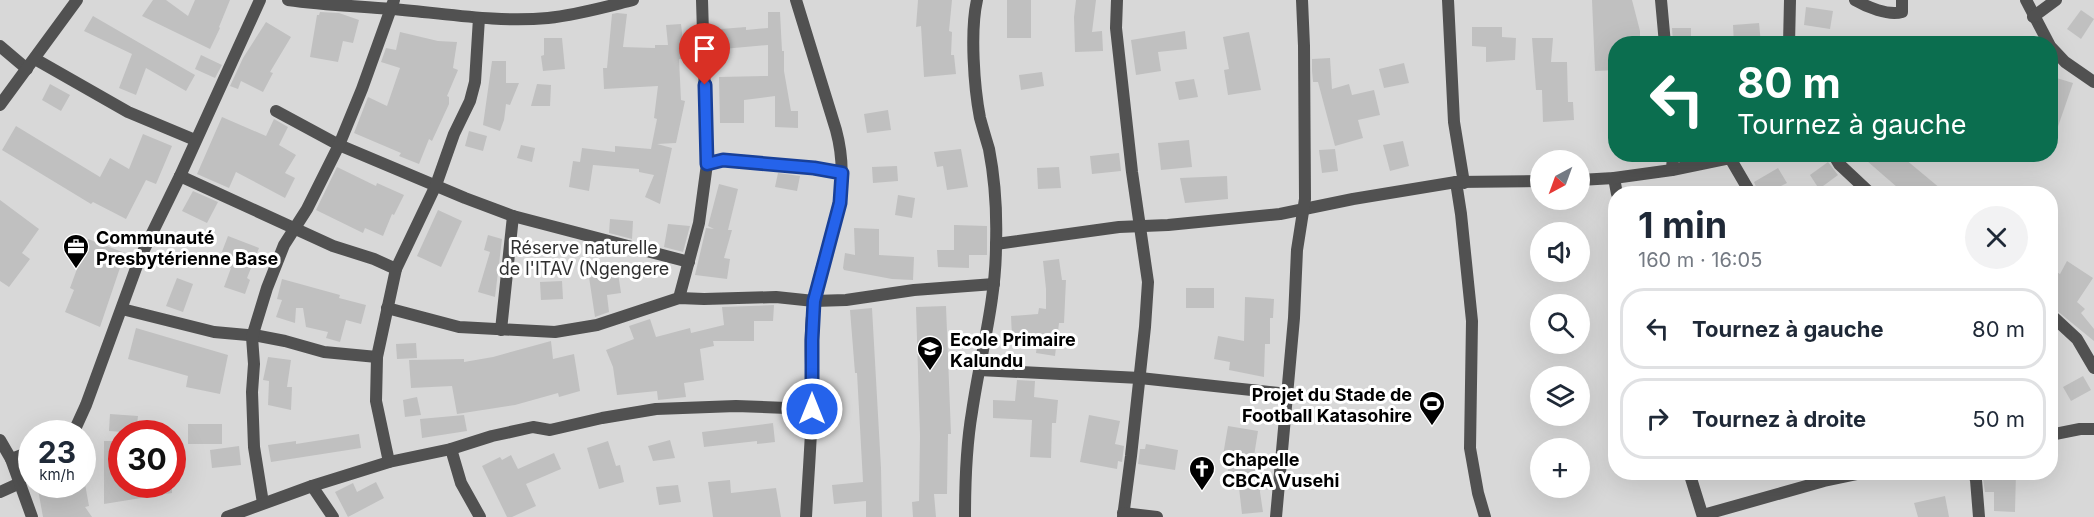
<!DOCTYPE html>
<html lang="fr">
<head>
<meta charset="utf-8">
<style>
  :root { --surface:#fff; --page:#f2f2f3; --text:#1f2937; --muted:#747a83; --line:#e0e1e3 }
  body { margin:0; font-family:Inter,sans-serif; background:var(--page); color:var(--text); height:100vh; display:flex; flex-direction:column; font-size:22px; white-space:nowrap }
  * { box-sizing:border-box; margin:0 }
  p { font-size:20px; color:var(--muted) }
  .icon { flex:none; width:33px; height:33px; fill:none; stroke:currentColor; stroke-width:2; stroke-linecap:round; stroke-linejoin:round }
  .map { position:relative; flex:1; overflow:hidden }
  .sheet { position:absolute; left:1608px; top:186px; width:450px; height:294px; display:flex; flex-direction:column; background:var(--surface); border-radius:24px; box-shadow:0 6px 24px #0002 }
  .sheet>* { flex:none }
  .banner { position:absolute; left:1608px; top:36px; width:450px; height:126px; border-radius:24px; box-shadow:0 6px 24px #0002; background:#0b6e4f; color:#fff; overflow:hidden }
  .needle { width:39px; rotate:221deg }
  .tools { position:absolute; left:1530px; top:150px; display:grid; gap:12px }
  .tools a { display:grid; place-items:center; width:60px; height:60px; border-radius:50%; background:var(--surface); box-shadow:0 6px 24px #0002; font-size:30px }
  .speed { position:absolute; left:18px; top:420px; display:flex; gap:12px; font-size:30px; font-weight:700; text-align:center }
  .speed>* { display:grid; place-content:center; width:78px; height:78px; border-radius:50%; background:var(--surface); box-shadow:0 6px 24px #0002; line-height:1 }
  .speed small { font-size:15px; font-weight:400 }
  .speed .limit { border:9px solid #d22; background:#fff; color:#111 }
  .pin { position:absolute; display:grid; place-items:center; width:51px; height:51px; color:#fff; margin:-62px -26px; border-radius:50% 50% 50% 0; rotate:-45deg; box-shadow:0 0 6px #0007 }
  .pin .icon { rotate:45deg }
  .me { position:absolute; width:66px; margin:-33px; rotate:0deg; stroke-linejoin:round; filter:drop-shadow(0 0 4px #0008) }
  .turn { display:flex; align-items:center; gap:21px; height:126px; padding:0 30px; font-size:27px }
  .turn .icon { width:78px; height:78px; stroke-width:2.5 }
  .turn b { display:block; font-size:42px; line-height:51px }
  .round { display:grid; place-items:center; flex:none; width:63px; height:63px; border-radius:32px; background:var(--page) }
  .head { display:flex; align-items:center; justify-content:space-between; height:102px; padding:0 30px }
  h1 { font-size:36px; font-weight:700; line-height:45px }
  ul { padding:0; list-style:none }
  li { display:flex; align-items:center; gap:18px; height:81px; margin:0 12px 9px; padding:0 18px; border:3px solid var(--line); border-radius:24px }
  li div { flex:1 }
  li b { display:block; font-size:22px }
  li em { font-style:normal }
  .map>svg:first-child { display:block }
  .green { fill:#d8d8d8; fill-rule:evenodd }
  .building { fill:#c0c0c0 }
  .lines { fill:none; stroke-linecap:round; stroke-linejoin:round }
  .minor { stroke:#515151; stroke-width:12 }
  .tertiary { stroke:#515151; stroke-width:12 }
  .route-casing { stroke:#184099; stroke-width:15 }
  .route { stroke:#2563eb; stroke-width:10 }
  .labels { text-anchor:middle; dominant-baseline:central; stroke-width:6; stroke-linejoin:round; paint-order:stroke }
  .poi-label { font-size:18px; font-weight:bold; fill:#000; stroke:#fff; text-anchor:start }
  .park-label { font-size:18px; fill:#2f2f2f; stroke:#fff }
</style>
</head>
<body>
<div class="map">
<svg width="2094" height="517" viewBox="0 0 2094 517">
  <rect width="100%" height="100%" fill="#fff"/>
  <path class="green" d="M0 0H2094V517H0ZM1616 44H2050V154H1616ZM1540 160H1580V200H1540ZM1616 194H2050V472H1616ZM1540 232H1580V272H1540ZM1540 304H1580V344H1540ZM1540 376H1580V416H1540ZM32 434H82V484H32ZM122 434H172V484H122ZM1540 448H1580V488H1540Z"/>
  <g class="building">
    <path d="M153 0H166L188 16 195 0H230L219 27 220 28 210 49 142 16Z"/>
    <path d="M918 0H952L949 31 952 32 951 55H954L956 74 924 77 921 26 916 27Z"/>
    <rect x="1007" y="0" width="24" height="38"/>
    <path d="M1076 0H1096L1092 32 1102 31 1103 51 1075 52 1074 17Z"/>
    <path d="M1592 0H1632L1640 31V44H1616V70L1595 71Z"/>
    <path d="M1806 7 1833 11 1830 29 1804 25Z"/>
    <path d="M2081 10 2094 19 2081 39 2067 29Z"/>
    <path d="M320 12 339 13 359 20 353 43 343 41 338 62 310 57 317 15H319Z"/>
    <path d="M768 12H780L782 51H784V71L791 111H798V128L775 127V96L744 100V123H720L719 77 768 76V45L723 49 721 29 746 27V30L768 28Z"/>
    <path d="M617 13 627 14 623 47 655 48V45H668L666 25 681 24 685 59H679L681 100 685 101 676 143 657 144 672 148 660 204 645 197 654 175 639 172V169L593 165 589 191 569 187 573 161 580 162 582 148 615 152V146L651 149 657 119 654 118 658 86 604 89 603 68H607L612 14Z"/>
    <path d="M93 16 195 75 186 91 146 68 136 95 119 88 132 54 84 31Z"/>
    <path d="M266 22 291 37 270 72 273 73 263 92 241 81 238 89 230 86 243 58Z"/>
    <path d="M1759 23 1761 44H1734L1733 25Z"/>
    <path d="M1472 27H1502V37L1516 38 1515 60 1486 62V47L1472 46Z"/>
    <path d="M1672 28H1691V43H1673Z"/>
    <path d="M1185 31 1187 49 1158 52 1161 71 1136 75 1131 40Z"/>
    <path d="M400 32 438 41 457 42 453 68 458 70 447 96 449 97V104L432 141 429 139 419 164 399 156 401 153 354 133 368 97 387 106 400 68 381 62 386 48 396 50Z"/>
    <path d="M1249 32 1261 90 1228 95 1224 70 1229 69 1223 37Z"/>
    <path d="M544 38H562L565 69 543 71 541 56 544 55Z"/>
    <path d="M1532 38H1553L1551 62H1567L1568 102H1573L1574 120 1543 122 1542 90H1536Z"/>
    <path d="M201 55 222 65 215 78 195 69Z"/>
    <path d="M1330 58 1332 89 1349 84 1352 95 1374 90 1380 115 1358 120 1363 138 1335 146 1318 82H1313L1312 71V59Z"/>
    <path d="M492 61H506V83H519L510 105 506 104 504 120 500 131 483 125Z"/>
    <path d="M1404 63 1409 83 1384 88 1379 69Z"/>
    <path d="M1042 72 1044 86 1021 90 1019 75Z"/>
    <path d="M2050 76 2073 83 2053 141 2050 140Z"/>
    <path d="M1194 79 1198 97 1179 100 1175 82Z"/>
    <path d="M50 84 70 95 61 111 42 100Z"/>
    <path d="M537 84 551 85 550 106H531Z"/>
    <path d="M888 110 891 130 867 133 864 114Z"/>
    <path d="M222 117 266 136 274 119 288 127 279 145 296 155 285 173 295 178 285 198 236 172 229 188 197 174Z"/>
    <path d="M16 126 100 177 110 158 129 169 143 134 172 146 156 184 146 180 126 219 93 202 91 204 2 150Z"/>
    <path d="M469 131 487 136 483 151 465 146Z"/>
    <path d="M1189 140 1192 167 1161 170 1158 143Z"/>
    <path d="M1403 141 1409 166 1390 171 1383 145Z"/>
    <path d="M521 145 535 148 532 162 517 158Z"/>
    <path d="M961 149 968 187 947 190 943 166 937 167 934 152Z"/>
    <path d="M1335 149 1338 171 1322 173 1319 150Z"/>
    <path d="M1119 153 1121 171 1092 174 1090 156Z"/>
    <path d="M1859 154H1899L1947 194H1905Z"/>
    <path d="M1828 162 1838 175 1819 189 1810 175Z"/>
    <path d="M897 166 898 181 873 183 872 167Z"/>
    <path d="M337 167 376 186 377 183 404 195 394 215 392 214 383 236 365 228 363 233 316 210Z"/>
    <path d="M1059 167 1061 188 1038 189 1037 168Z"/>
    <path d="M1778 168 1787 183 1781 186 1786 194H1759L1754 182Z"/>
    <path d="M778 173 800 176 797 191 775 187Z"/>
    <path d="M1227 176 1228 199 1185 203 1180 178Z"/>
    <path d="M719 184 738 189 728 230H732L724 258 730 259 727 279 695 275 706 228 714 229 708 226Z"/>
    <path d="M193 191 218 202 207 223 182 211Z"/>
    <path d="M898 195 915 198 912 218 895 215Z"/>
    <path d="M0 200 39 229 22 253 30 259 9 287 0 281Z"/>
    <path d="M438 210 462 221 441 267 417 256Z"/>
    <path d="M610 219 633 221 632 239 609 233Z"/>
    <path d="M668 224 690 226 683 252 664 247Z"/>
    <path d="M954 225 987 226V255H969V268L938 267 937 250H954Z"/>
    <path d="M854 228 879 229V255L914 257 913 280 892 279 844 270 843 268 845 253 855 255Z"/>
    <path d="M488 235 502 239 495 297 478 292 490 252 484 250Z"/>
    <path d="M228 236 259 248 247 278 250 280 245 294 224 287 231 268 218 262Z"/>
    <path d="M88 239 125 253 100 327 65 312 74 290 70 288Z"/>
    <path d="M1059 259 1062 280H1066L1064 323H1059L1055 356 1036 353 1038 336 1012 337 1011 316 1038 314 1039 308 1046 309V289L1043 261Z"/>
    <path d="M2067 261 2093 278 2077 302 2085 309 2081 313 2094 329V341L2050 305V268L2060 274Z"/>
    <path d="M618 273 621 293 607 295 609 312 595 317 589 277Z"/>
    <path d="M177 278 193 284 183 312 166 306Z"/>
    <path d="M282 279 340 295 339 298 366 305 361 324 346 320 340 342 326 338 328 332 306 327 303 308H296L295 323 276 317 282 300 277 299Z"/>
    <path d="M562 281 563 299 541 300 540 282Z"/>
    <rect x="1186" y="288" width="28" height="20"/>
    <path d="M1245 297 1274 299 1273 318H1270V344H1265L1264 377 1229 370 1230 362 1214 359 1218 336 1244 341Z"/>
    <path d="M774 305 773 321H754V341H713L714 346 700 349 704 380 684 383 686 397 658 400 657 391 617 395 613 367 606 350 634 339 629 326 650 319 656 337 690 328 691 333 724 325 722 307Z"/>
    <path d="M946 306 951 434H948L947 494H934L936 517H913L912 502 919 501 920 436 916 307Z"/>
    <path d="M872 308 881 468 882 517H866V501L834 504 832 485 863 482 857 373H855L850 310Z"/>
    <path d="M136 328 228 355 220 394 186 387 188 376 128 359Z"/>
    <path d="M551 341 553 359 574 354 580 391 559 397 558 393 515 405 457 414 452 386 411 388 409 360 464 359V362L493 357Z"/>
    <path d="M416 343 417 358 397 359 396 344Z"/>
    <path d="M268 357 291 360 287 387H292L291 410 268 405 269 381 263 380Z"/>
    <path d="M2083 376 2091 390 2071 401 2063 387Z"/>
    <path d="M1017 380 1035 381 1034 397 1058 400 1056 423H1052L1051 458 1030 457 1032 420 993 418V400L1015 401Z"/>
    <path d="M417 397 421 415 405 417 403 400Z"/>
    <path d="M110 414 138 416 136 433 109 431Z"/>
    <path d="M464 415 467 431 422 438 420 419Z"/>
    <path d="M1089 415 1120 421 1115 444 1124 446 1122 462 1118 461 1117 469 1080 462Z"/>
    <path d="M773 423 775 442 757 444V441L704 447 702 432Z"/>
    <rect x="188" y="424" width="34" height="20"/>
    <path d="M1228 426 1258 431 1254 456 1264 457 1260 492 1263 512 1242 514 1239 488 1226 487 1229 462 1222 461Z"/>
    <path d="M359 434 361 448 271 462 268 445 296 441V444Z"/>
    <path d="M670 440 675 458 653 461 648 446Z"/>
    <path d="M104 441H122V484H172V493L104 504Z"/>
    <path d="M608 441 616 466 620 465 624 482 599 489 587 448Z"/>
    <path d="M1146 444 1178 450 1175 470 1138 464 1140 449H1145Z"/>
    <path d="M239 446 241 465 212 468 210 450Z"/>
    <path d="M554 453 561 469 526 484 536 506 512 517H507L482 466 500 457 502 460 511 455 518 469Z"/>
    <path d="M1982 472H2016L2015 512 1994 511V492H1985Z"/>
    <path d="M730 480 731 493 776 488 781 517H713L708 482Z"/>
    <path d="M376 482 384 498 348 517 335 492 353 483 357 492Z"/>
    <path d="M37 484H85L89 506 85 507 92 517H43Z"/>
    <path d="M678 485 681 502 659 505 656 487Z"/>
    <path d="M1945 496 1949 517H1918L1914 503Z"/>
  </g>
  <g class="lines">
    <g class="minor">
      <path d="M288 0C323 5 357 6 392 9 444 13 496 23 548 18 577 15 605 7 633 0"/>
      <path d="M796 0 836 130C854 196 825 240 814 301 808 336 812 372 812 407 811 443 808 480 806 517"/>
      <path d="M1117 0 1116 28 1132 172 1148 282 1145 327 1131 456 1123 517"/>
      <path d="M1448 0 1454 122 1464 183"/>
      <path d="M1661 0 1665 44"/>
      <path d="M1855 0C1867 7 1888 16 1902 12V0"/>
      <path d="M2026 0 2049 44"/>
      <path d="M2033 17 2056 0"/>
      <path d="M1789 44 1790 0"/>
      <path d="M0 46 27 69"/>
      <path d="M2050 46 2065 62 2094 82"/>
      <path d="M35 59 128 112 195 140"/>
      <path d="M276 111 339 145 465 198 513 216 689 262"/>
      <path d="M1673 154 1672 170 1730 158 1751 194"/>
      <path d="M1833 154 1839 164 1871 194"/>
      <path d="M707 164 723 160 814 168 842 173"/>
      <path d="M180 176 333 246 374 259 396 269"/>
      <path d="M1614 178 1617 194"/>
      <path d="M1580 180 1614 178 1672 170"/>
      <path d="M1456 182 1461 214 1472 321 1470 448 1478 493 1485 517"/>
      <path d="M996 244 1119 227 1168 225 1280 214 1353 199 1456 182 1540 181"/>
      <path d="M679 298 699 223 707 164 702 0"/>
      <path d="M387 308 459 327 555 332 597 325 679 298 704 299 776 297 814 301 846 300 914 290 994 284"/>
      <path d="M122 309 214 332 259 336 285 341 324 352 377 357"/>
      <path d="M2050 314 2077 339 2094 368"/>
      <path d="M501 330 513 216"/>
      <path d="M979 370 1140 378 1288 394"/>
      <path d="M69 434 76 427 86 405 139 260 180 176 260 0"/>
      <path d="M2050 435 2080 429H2094"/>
      <path d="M451 449 461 483 480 517"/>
      <path d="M11 459 32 451"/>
      <path d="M389 462 376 401 377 357 396 269 436 185 454 134 470 101 475 82 479 18"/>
      <path d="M1689 472 1703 517"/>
      <path d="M1973 472 1976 480 1979 517"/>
      <path d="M312 486 333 517"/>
      <path d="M0 492 20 483"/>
      <path d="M263 503 254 447 252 392 254 364 252 337 267 288 284 245 307 209 339 145 362 89 394 0"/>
      <path d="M1123 513 1157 517"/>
      <path d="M1703 515 1824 481 1867 472"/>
      <path d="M227 517 312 486 389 462 451 449 492 436 533 427 550 430 602 418 656 409 736 406 812 409"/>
      <path d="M965 517C965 482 966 447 972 412 980 356 996 302 996 245 997 214 995 180 989 149 986 139 983 129 980 118 974 87 970 31 977 0"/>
      <path d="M1276 517 1294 318 1297 250 1305 199 1304 46 1302 0"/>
    </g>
    <g class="tertiary">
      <path d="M0 105 77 0"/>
      <path d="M0 440 11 459 32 517"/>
    </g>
  </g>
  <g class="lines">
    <defs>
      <path id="route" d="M705 85 707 164 723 160 814 168 842 173 840 203 814 301 812 340V409"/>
    </defs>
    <use href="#route" class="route-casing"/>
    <use href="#route" class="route"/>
  </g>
  <defs>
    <symbol id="office-pin" viewBox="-11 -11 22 30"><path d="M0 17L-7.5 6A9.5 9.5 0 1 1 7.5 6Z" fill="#000" stroke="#fff"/><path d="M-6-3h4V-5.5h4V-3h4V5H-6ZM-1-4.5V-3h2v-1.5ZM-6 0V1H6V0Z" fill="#fff"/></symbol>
    <symbol id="school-pin" viewBox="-11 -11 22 30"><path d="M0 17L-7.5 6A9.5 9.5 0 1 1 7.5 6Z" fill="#000" stroke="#fff"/><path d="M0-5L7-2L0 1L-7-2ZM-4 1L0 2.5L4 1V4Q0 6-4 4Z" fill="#fff"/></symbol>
    <symbol id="stadium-pin" viewBox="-11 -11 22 30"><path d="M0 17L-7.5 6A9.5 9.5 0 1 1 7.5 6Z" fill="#000" stroke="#fff"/><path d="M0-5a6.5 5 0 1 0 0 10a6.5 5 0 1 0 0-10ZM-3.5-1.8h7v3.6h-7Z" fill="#fff"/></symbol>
    <symbol id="church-pin" viewBox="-11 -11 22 30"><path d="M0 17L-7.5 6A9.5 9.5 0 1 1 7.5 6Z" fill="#000" stroke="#fff"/><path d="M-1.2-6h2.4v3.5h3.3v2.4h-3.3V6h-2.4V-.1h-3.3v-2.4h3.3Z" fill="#fff"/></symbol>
  </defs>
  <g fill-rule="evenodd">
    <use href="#office-pin" x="61" y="232" width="30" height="40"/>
    <use href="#school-pin" x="915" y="334" width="30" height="40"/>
    <use href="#stadium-pin" x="1417" y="389" width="30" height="40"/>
    <use href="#church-pin" x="1187" y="454" width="30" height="40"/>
  </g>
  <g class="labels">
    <g class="poi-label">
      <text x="96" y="237">Communauté<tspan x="96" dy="21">Presbytérienne Base</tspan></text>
      <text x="950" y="339">Ecole Primaire<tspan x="950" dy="21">Kalundu</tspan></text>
      <text x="1412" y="394" text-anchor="end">Projet du Stade de<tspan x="1412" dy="21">Football Katasohire</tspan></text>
      <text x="1222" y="459">Chapelle<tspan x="1222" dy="21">CBCA Vusehi</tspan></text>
    </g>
    <g class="park-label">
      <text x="584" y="247">Réserve naturelle<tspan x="584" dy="21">de l'ITAV (Ngengere</tspan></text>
    </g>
  </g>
</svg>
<div class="tools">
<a><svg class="needle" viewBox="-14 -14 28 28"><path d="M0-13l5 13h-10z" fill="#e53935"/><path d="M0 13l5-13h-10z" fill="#747a83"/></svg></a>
<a><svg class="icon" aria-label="sound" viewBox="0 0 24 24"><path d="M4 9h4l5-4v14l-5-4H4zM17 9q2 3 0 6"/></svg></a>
<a><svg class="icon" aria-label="search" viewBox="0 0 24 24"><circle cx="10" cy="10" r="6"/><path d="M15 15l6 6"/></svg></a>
<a><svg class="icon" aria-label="layers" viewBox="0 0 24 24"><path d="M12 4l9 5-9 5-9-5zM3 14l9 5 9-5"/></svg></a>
<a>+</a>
</div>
<div class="speed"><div>23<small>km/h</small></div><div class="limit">30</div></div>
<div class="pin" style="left:705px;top:85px;background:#d93025"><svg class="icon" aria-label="arrive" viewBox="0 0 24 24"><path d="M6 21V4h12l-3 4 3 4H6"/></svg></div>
<svg class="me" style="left:812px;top:409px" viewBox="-20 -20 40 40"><circle r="17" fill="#2563eb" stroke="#fff" stroke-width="3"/><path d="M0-11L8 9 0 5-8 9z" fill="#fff"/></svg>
<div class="banner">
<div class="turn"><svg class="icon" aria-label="left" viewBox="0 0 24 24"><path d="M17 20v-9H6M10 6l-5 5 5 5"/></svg><div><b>80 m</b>Tournez à gauche</div></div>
</div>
<section class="sheet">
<div class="head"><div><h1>1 min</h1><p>160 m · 16:05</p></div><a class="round"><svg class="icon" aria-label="close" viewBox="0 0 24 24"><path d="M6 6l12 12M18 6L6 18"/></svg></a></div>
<ul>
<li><svg class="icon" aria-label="left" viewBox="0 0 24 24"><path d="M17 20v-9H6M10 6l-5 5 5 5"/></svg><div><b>Tournez à gauche</b></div><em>80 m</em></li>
<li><svg class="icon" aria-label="right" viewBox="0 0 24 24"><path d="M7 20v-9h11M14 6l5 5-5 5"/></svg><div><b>Tournez à droite</b></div><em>50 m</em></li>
</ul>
</section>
</div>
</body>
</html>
